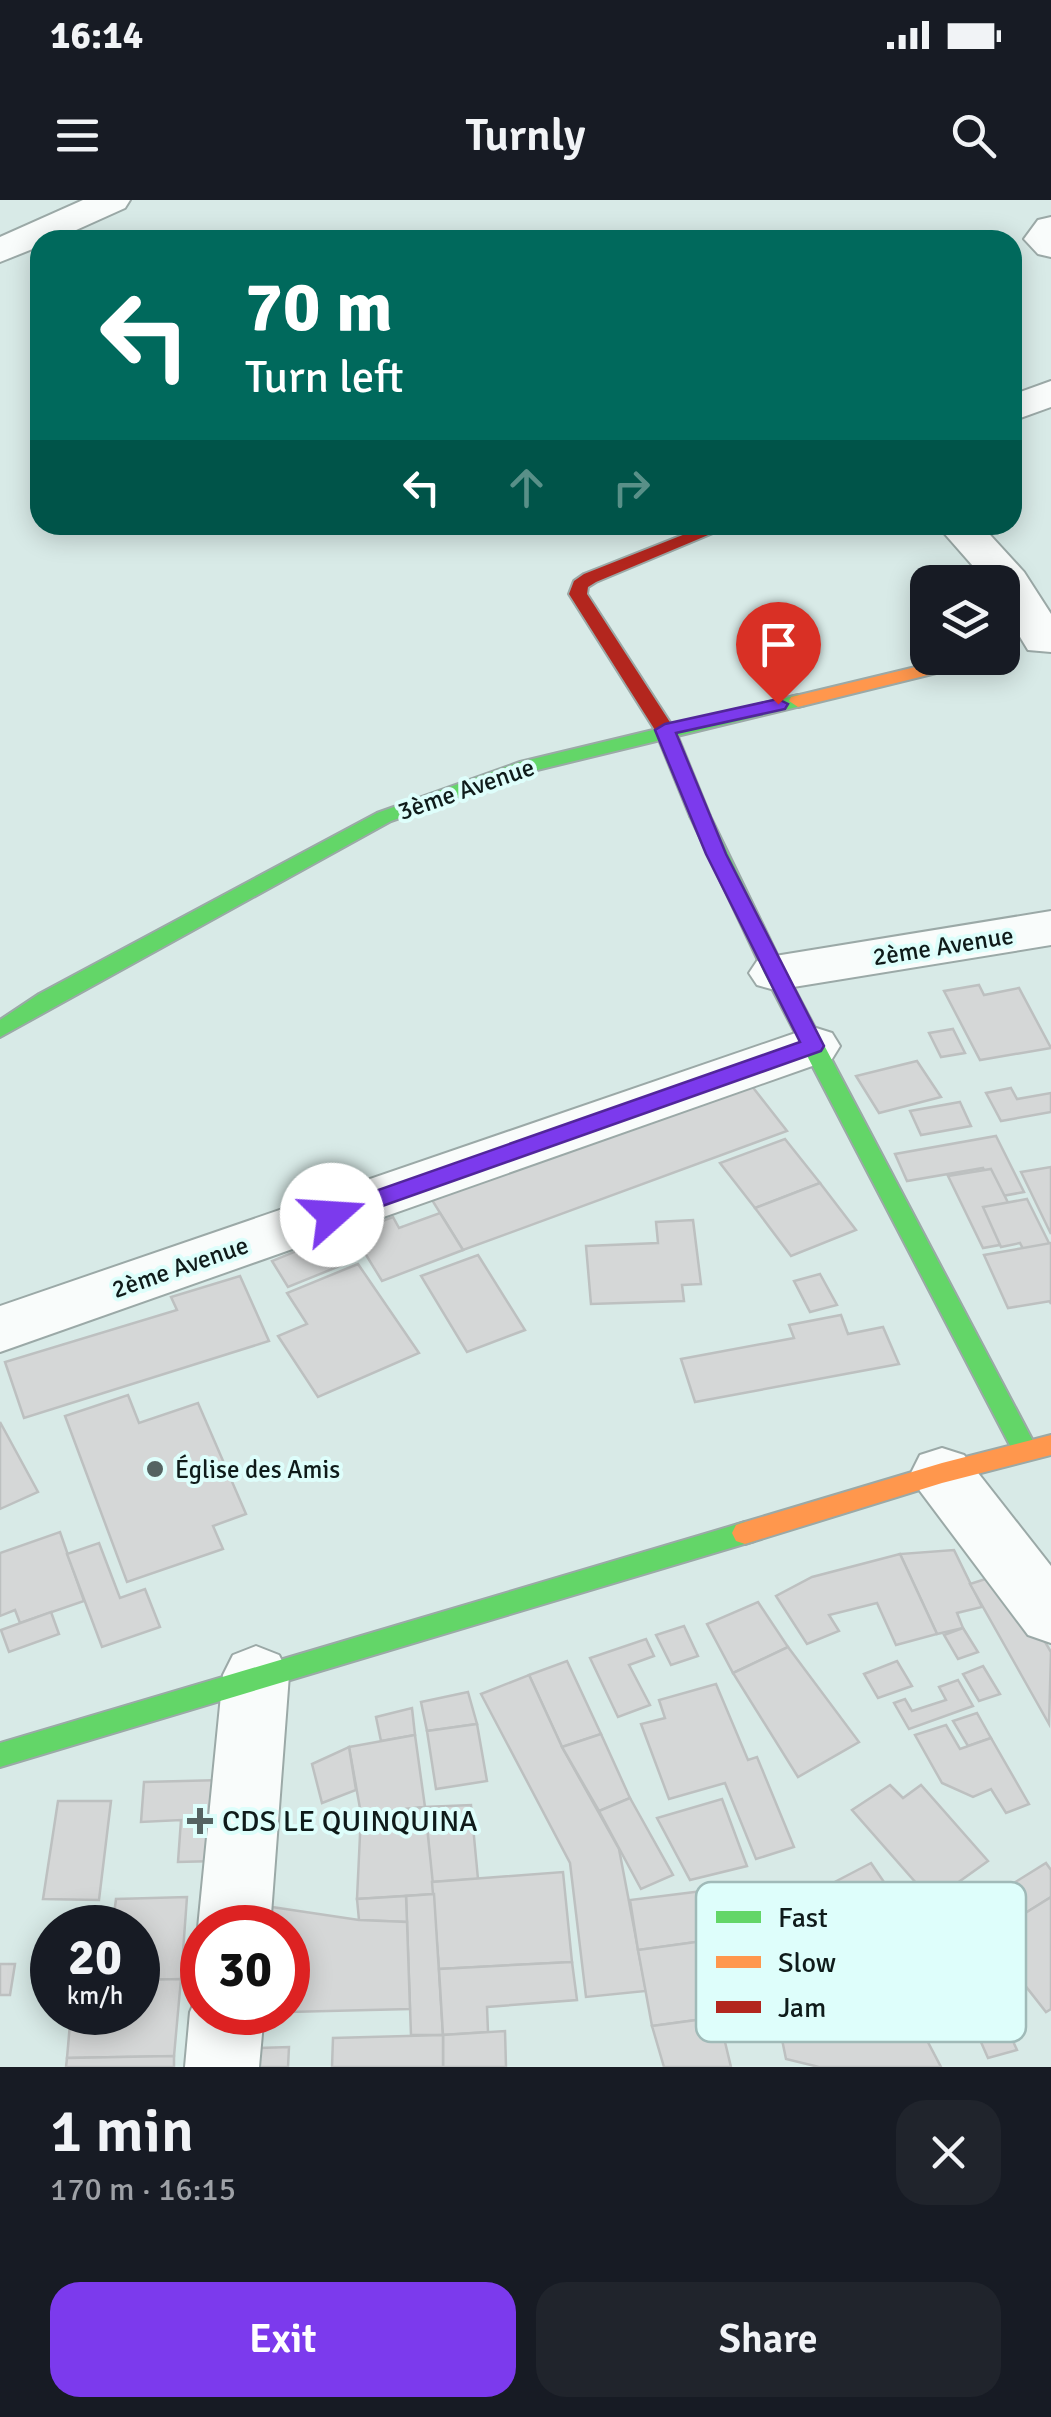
<!DOCTYPE html>
<html lang="en">
<head>
<meta charset="utf-8">
<style>
  :root { --surface:#171b24; --page:#20242c; --text:#f1f3f6; --muted:#9ea1a6; --accent:#7c3aed }
  body { margin:0; font-family:Signika,sans-serif; background:var(--page); color:var(--text); height:100vh; display:flex; flex-direction:column; font-size:38px; white-space:nowrap }
  * { box-sizing:border-box; margin:0 }
  p { font-size:32px; color:var(--muted) }
  .icon { flex:none; width:55px; height:55px; fill:none; stroke:currentColor; stroke-width:2; stroke-linecap:round; stroke-linejoin:round }
  .map { position:relative; height:1867px; overflow:hidden }
  .sheet { display:flex; flex-direction:column; background:var(--surface); flex:1 }
  .sheet>* { flex:none }
  .banner { position:absolute; left:30px; top:30px; width:992px; height:305px; border-radius:30px; box-shadow:0 5px 25px #0003; background:#00695c; color:#fff; overflow:hidden }
  .buttons { position:absolute; left:910px; top:365px; display:grid; gap:20px }
  .buttons a { display:grid; place-items:center; width:110px; height:110px; border-radius:20px; background:var(--surface); box-shadow:0 5px 25px #0003; font-size:50px }
  .speed { position:absolute; left:30px; top:1705px; display:flex; gap:20px; font-size:50px; font-weight:700; text-align:center }
  .speed>* { display:grid; place-content:center; width:130px; height:130px; border-radius:50%; background:var(--surface); box-shadow:0 5px 25px #0003; line-height:1 }
  .speed small { font-size:25px; font-weight:400 }
  .speed .limit { border:15px solid #d22; background:#fff; color:#111 }
  .pin { position:absolute; display:grid; place-items:center; width:85px; height:85px; color:#fff; margin:-102px -42px; border-radius:50% 50% 50% 0; rotate:-45deg; box-shadow:0 0 10px #0007 }
  .pin .icon { rotate:45deg }
  .me { position:absolute; width:110px; margin:-55px; rotate:71deg; stroke-linejoin:round; filter:drop-shadow(0 0 8px #0008) }
  .turn { display:flex; align-items:center; gap:35px; height:210px; padding:0 50px; font-size:45px }
  .turn .icon { width:130px; height:130px; stroke-width:2.5 }
  .turn b { display:block; font-size:70px; line-height:85px }
  .lanes { display:flex; align-items:center; height:95px; padding:0 50px; background:#0003; justify-content:center; gap:50px; direction:ltr }
  .lanes .off { opacity:.35 }
  .round { display:grid; place-items:center; flex:none; width:105px; height:105px; border-radius:30px; background:var(--page) }
  .overview { display:flex; align-items:center; justify-content:space-between; height:170px; padding:0 50px }
  h1 { font-size:60px; font-weight:600; line-height:75px }
  .cta { display:flex; gap:20px; margin-top:auto; padding:20px 50px }
  .cta a { flex:1; height:115px; border-radius:30px; background:var(--accent); color:#fff; font-size:40px; font-weight:600; line-height:115px; text-align:center }
  .cta a+a { background:var(--page); color:var(--text) }
  .status { display:flex; justify-content:space-between; align-items:center; height:70px; padding:0 50px; background:var(--surface); direction:ltr }
  .status svg { height:28px; fill:currentColor }
  header { display:flex; justify-content:space-between; align-items:center; height:130px; padding:0 50px; background:var(--surface); font-size:45px; font-weight:600 }
  .map>svg:first-child { display:block }
  .building { fill:#d5d7d7; stroke:#bdc0c0; stroke-width:2.5 }
  .lines { fill:none; stroke-linecap:round; stroke-linejoin:round }
  .street-casing { stroke:#9ba9a7; stroke-width:4 }
  .fast-casing { stroke:#9ba9a7; stroke-width:4 }
  .slow-casing { stroke:#9ba9a7; stroke-width:4 }
  .jam-casing { stroke:#9ba9a7; stroke-width:4 }
  .street { fill:#f9fcfb; fill-rule:evenodd }
  .fast { fill:#63d668; fill-rule:evenodd }
  .slow { fill:#ff974d; fill-rule:evenodd }
  .jam { fill:#b3261e; fill-rule:evenodd }
  .route { fill:#7c3aed; stroke:#51269a; stroke-width:2.5 }
  .poi-dot { fill:#556362; stroke:#defefb; stroke-width:4 }
  .labels { text-anchor:middle; dominant-baseline:central; stroke-width:8; stroke-linejoin:round; paint-order:stroke }
  .street-label { font-size:25px; fill:#0f1b1a; stroke:#defefb }
  .poi-label { font-size:25px; fill:#0f1b1a; stroke:#defefb; text-anchor:start }
  .near-poi-label { font-size:30px; fill:#0f1b1a; stroke:#defefb; text-anchor:start }
  .key { fill:#defefb; stroke:#a0bab8; stroke-width:2.5 }
  .key-label { font-size:28px; fill:#0f1b1a }
</style>
</head>
<body>
<div class="status"><b>16:14</b><svg viewBox="0 0 49 12"><path d="M0 12V9h3v3zM5 12V6h3v6zM10 12V3h3v9zM15 12V0h3v12zM26 1h20v11H26zM47 4h2v5h-2z"/></svg></div>
<header><svg class="icon" aria-label="menu" viewBox="0 0 24 24"><path d="M4 6h16M4 12h16M4 18h16"/></svg>Turnly<svg class="icon" aria-label="search" viewBox="0 0 24 24"><circle cx="10" cy="10" r="6"/><path d="M15 15l6 6"/></svg></header>
<div class="map">
<svg width="1051" height="1867" viewBox="0 0 1051 1867">
  <rect width="100%" height="100%" fill="#d8eae7"/>
  <g class="building">
    <path d="M979 785 984 795 1019 788 1051 848 980 860 944 791Z"/>
    <path d="M953 829 965 853 941 857 929 833Z"/>
    <path d="M917 861 941 897 879 913 856 876Z"/>
    <path d="M751 885 787 931 463 1050 432 1000Z"/>
    <path d="M1011 888 1017 899 1051 893V912L1001 921 986 893Z"/>
    <path d="M960 902 971 926 921 935 910 911Z"/>
    <path d="M996 936 1024 992 997 997 983 968 907 981 895 954Z"/>
    <path d="M785 939 820 983 755 1008 720 963Z"/>
    <path d="M1051 967V1034L1021 972Z"/>
    <path d="M991 969 1027 1040 983 1048 948 976Z"/>
    <path d="M820 983 856 1030 791 1056 755 1008Z"/>
    <path d="M1027 999 1051 1047V1104L1020 1043 1001 1047 983 1007Z"/>
    <path d="M440 1013 463 1050 382 1081 352 1032 393 1017 399 1028Z"/>
    <path d="M693 1020 701 1084 682 1085 684 1101 591 1104 586 1046 658 1043 656 1022Z"/>
    <path d="M335 1035 352 1061 288 1087 272 1061Z"/>
    <path d="M1051 1043V1101L1008 1108 984 1055Z"/>
    <path d="M478 1055 525 1130 467 1152 421 1076Z"/>
    <path d="M358 1064 419 1153 318 1197 278 1136 307 1124 287 1093Z"/>
    <path d="M820 1074 837 1105 810 1112 794 1081Z"/>
    <path d="M240 1076 269 1141 24 1218 5 1162 177 1110 171 1097Z"/>
    <path d="M841 1115 848 1134 883 1127 899 1164 695 1202 681 1159 794 1138 789 1125Z"/>
    <path d="M128 1195 139 1223 198 1203 246 1314 213 1326 223 1349 127 1382 65 1216Z"/>
    <path d="M0 1222 38 1292 0 1309Z"/>
    <path d="M60 1332 84 1401 20 1423 15 1410 0 1416V1353Z"/>
    <path d="M99 1343 120 1398 145 1389 160 1427 102 1447 67 1354Z"/>
    <path d="M954 1350 982 1407 957 1413 963 1428 937 1434 900 1354Z"/>
    <path d="M900 1354 937 1434 896 1445 877 1403 829 1415 839 1431 807 1444 776 1396 812 1377Z"/>
    <path d="M1004 1373 1051 1452 1049 1524 970 1384Z"/>
    <path d="M758 1402 788 1447 733 1473 707 1424Z"/>
    <path d="M51 1412 59 1434 9 1452 1 1430Z"/>
    <path d="M684 1426 698 1456 671 1465 656 1435Z"/>
    <path d="M963 1428 978 1452 958 1459 944 1435Z"/>
    <path d="M646 1439 654 1456 629 1465 650 1505 618 1517 590 1458Z"/>
    <path d="M788 1447 859 1542 798 1577 733 1473Z"/>
    <path d="M567 1461 601 1534 562 1547 529 1475Z"/>
    <path d="M897 1461 912 1486 878 1498 864 1474Z"/>
    <path d="M983 1466 1000 1494 979 1501 963 1474Z"/>
    <path d="M529 1475 562 1547 619 1649 646 1791 586 1797 570 1663 481 1494Z"/>
    <path d="M958 1480 973 1506 909 1529 894 1503 905 1499 912 1511 946 1500 939 1487Z"/>
    <path d="M716 1484 748 1560 757 1557 794 1647 756 1659 725 1583 669 1599 641 1524 665 1518 659 1500Z"/>
    <path d="M468 1492 477 1524 427 1531 421 1502Z"/>
    <path d="M412 1508 415 1535 381 1541 376 1517Z"/>
    <path d="M977 1513 991 1538 968 1546 953 1521Z"/>
    <path d="M477 1524 487 1581 436 1589 427 1531Z"/>
    <path d="M946 1525 960 1549 991 1538 1029 1604 1006 1613 991 1589 973 1597 942 1583 915 1535Z"/>
    <path d="M601 1534 630 1598 599 1611 562 1547Z"/>
    <path d="M415 1535 425 1607 361 1614 349 1547Z"/>
    <path d="M349 1547 356 1590 322 1603 312 1564Z"/>
    <path d="M222 1580 217 1661 178 1662 181 1620 141 1622 144 1582Z"/>
    <path d="M890 1585 903 1598 921 1585 988 1661 932 1701 852 1610Z"/>
    <path d="M630 1598 673 1675 641 1689 599 1611Z"/>
    <path d="M722 1599 747 1666 690 1680 657 1618Z"/>
    <path d="M58 1601H111L99 1700 43 1699Z"/>
    <path d="M471 1605 478 1679 432 1682 425 1607Z"/>
    <path d="M425 1607 434 1694 357 1699 361 1614Z"/>
    <path d="M871 1663 903 1710 840 1744 808 1696Z"/>
    <path d="M1046 1663 1051 1670V1697L987 1737 967 1712Z"/>
    <path d="M563 1672 572 1762 439 1769 432 1682Z"/>
    <path d="M743 1686 754 1734 638 1750 630 1700Z"/>
    <path d="M434 1694 443 1835H411L406 1696Z"/>
    <path d="M406 1696 407 1722 359 1720 357 1699Z"/>
    <path d="M187 1697 181 1779 138 1780V1728H80L81 1716 114 1715 116 1699Z"/>
    <path d="M1051 1697V1809L1046 1812 987 1737Z"/>
    <path d="M272 1707 359 1720 407 1722 410 1809 288 1812V1728H270Z"/>
    <path d="M754 1734 770 1810 652 1826 638 1750Z"/>
    <path d="M572 1762 577 1800 487 1807 488 1832 443 1835 439 1769Z"/>
    <path d="M0 1764H15L10 1795H0Z"/>
    <path d="M979 1766 1017 1850 988 1858 951 1774Z"/>
    <path d="M181 1779 174 1856 67 1858 71 1812H138V1780Z"/>
    <path d="M826 1807 833 1825 920 1827 941 1867H819L786 1859 778 1820Z"/>
    <path d="M719 1817 731 1867H664L652 1826Z"/>
    <path d="M505 1831 506 1867H443V1835Z"/>
    <path d="M443 1835V1867H332L333 1838Z"/>
    <path d="M289 1847 288 1867H257L259 1848Z"/>
    <path d="M174 1856V1867H66L67 1858Z"/>
  </g>
  <g class="lines">
    <defs>
      <g id="street">
        <path d="M83 0H130L125 8 54 40H40V46L0 62V37Z"/>
        <path d="M1051 17V57L1038 54 1024 39 1038 20Z"/>
        <path d="M1051 181V207L1012 221V195Z"/>
        <path d="M937 325H981L1024 372 1051 414V452L1028 450 1002 407V382H987Z"/>
        <path d="M1051 711V745L775 790 757 785 749 773 757 761 775 756Z"/>
        <path d="M813 827 832 833 840 846 832 859 0 1152V1106Z"/>
        <path d="M942 1248 964 1255 1051 1366V1443L1028 1435 920 1291 911 1273 920 1255Z"/>
        <path d="M256 1446 279 1455 289 1475 270 1728H202V1737L198 1728 223 1475 233 1455Z"/>
        <path d="M201 1787 202 1812H264L259 1867H185L190 1812Z"/>
      </g>
      <g id="fast">
        <path d="M798 495 805 497V505L533 571 391 621 0 837V820L39 794 377 613 520 562Z"/>
        <path d="M700 610 710 616 786 773 1034 1243 1038 1250 1034 1257 1025 1260 1016 1257 764 773 690 616Z"/>
        <path d="M745 1322 754 1325 758 1333 754 1341 0 1567V1543Z"/>
      </g>
      <g id="slow">
        <path d="M953 458H983L981 462 798 507 789 501 791 497Z"/>
        <path d="M1051 1235V1255L942 1283 745 1344 736 1341 732 1333 736 1325 745 1322 942 1263Z"/>
      </g>
      <path id="jam" d="M708 325H732L596 382 588 387 587 394 675 530 710 616 700 622 690 616 655 530 569 394 574 381 584 374Z"/>
    </defs>
    <use href="#street" class="street-casing"/>
    <use href="#fast" class="fast-casing"/>
    <use href="#slow" class="slow-casing"/>
    <use href="#jam" class="jam-casing"/>
    <use href="#street" class="street"/>
    <use href="#fast" class="fast"/>
    <use href="#slow" class="slow"/>
    <use href="#jam" class="jam"/>
  </g>
  <path class="route" d="M778 499 788 504 785 509 676 533 726 654 824 846 821 851 340 1021H324L320 1015 324 1009 800 842 706 654 655 530 665 524Z"/>
  <g class="poi-dot">
    <circle cx="155" cy="1269" r="10"/>
    <path d="M195 1606h10v10h10v10h-10v10h-10v-10h-10v-10h10z"/>
  </g>
  <g class="labels">
    <g class="street-label">
      <text transform="translate(466 589) rotate(-19)">3ème Avenue</text>
      <text transform="translate(943 746) rotate(-9)">2ème Avenue</text>
      <text transform="translate(180 1067) rotate(-19)">2ème Avenue</text>
    </g>
    <g class="poi-label">
      <text x="175" y="1269">Église des Amis</text>
    </g>
    <g class="near-poi-label">
      <text x="222" y="1621">CDS LE QUINQUINA</text>
    </g>
  </g>
  <rect x="696" y="1682" width="330" height="160" rx="15" class="key"/>
  <rect x="716" y="1711" width="45" height="12" fill="#63d668"/>
  <rect x="716" y="1756" width="45" height="12" fill="#ff974d"/>
  <rect x="716" y="1801" width="45" height="12" fill="#b3261e"/>
  <g class="key-label">
    <text x="778" y="1727">Fast</text>
    <text x="778" y="1772">Slow</text>
    <text x="778" y="1817">Jam</text>
  </g>
</svg>
<div class="buttons">
<a><svg class="icon" aria-label="layers" viewBox="0 0 24 24"><path d="M12 4l9 5-9 5-9-5zM3 14l9 5 9-5"/></svg></a>
</div>
<div class="speed"><div>20<small>km/h</small></div><div class="limit">30</div></div>
<div class="pin" style="left:778px;top:504px;background:#d93025"><svg class="icon" aria-label="arrive" viewBox="0 0 24 24"><path d="M6 21V4h12l-3 4 3 4H6"/></svg></div>
<svg class="me" style="left:332px;top:1015px" viewBox="-20 -20 40 40"><circle r="19" fill="#fff"/><path d="M0-13L10 11 0 6-10 11z" fill="#7c3aed"/></svg>
<div class="banner">
<div class="turn"><svg class="icon" aria-label="left" viewBox="0 0 24 24"><path d="M17 20v-9H6M10 6l-5 5 5 5"/></svg><div><b>70 m</b>Turn left</div></div>
<div class="lanes"><svg class="icon" aria-label="left" viewBox="0 0 24 24"><path d="M17 20v-9H6M10 6l-5 5 5 5"/></svg><svg class="icon off" aria-label="ahead" viewBox="0 0 24 24"><path d="M12 20V5M6 11l6-6 6 6"/></svg><svg class="icon off" aria-label="right" viewBox="0 0 24 24"><path d="M7 20v-9h11M14 6l5 5-5 5"/></svg></div>
</div>
</div>
<section class="sheet">
<div class="overview"><div><h1>1 min</h1><p>170 m · 16:15</p></div><a class="round"><svg class="icon" aria-label="close" viewBox="0 0 24 24"><path d="M6 6l12 12M18 6L6 18"/></svg></a></div>
<div class="cta"><a>Exit</a><a>Share</a></div>
</section>
</body>
</html>
